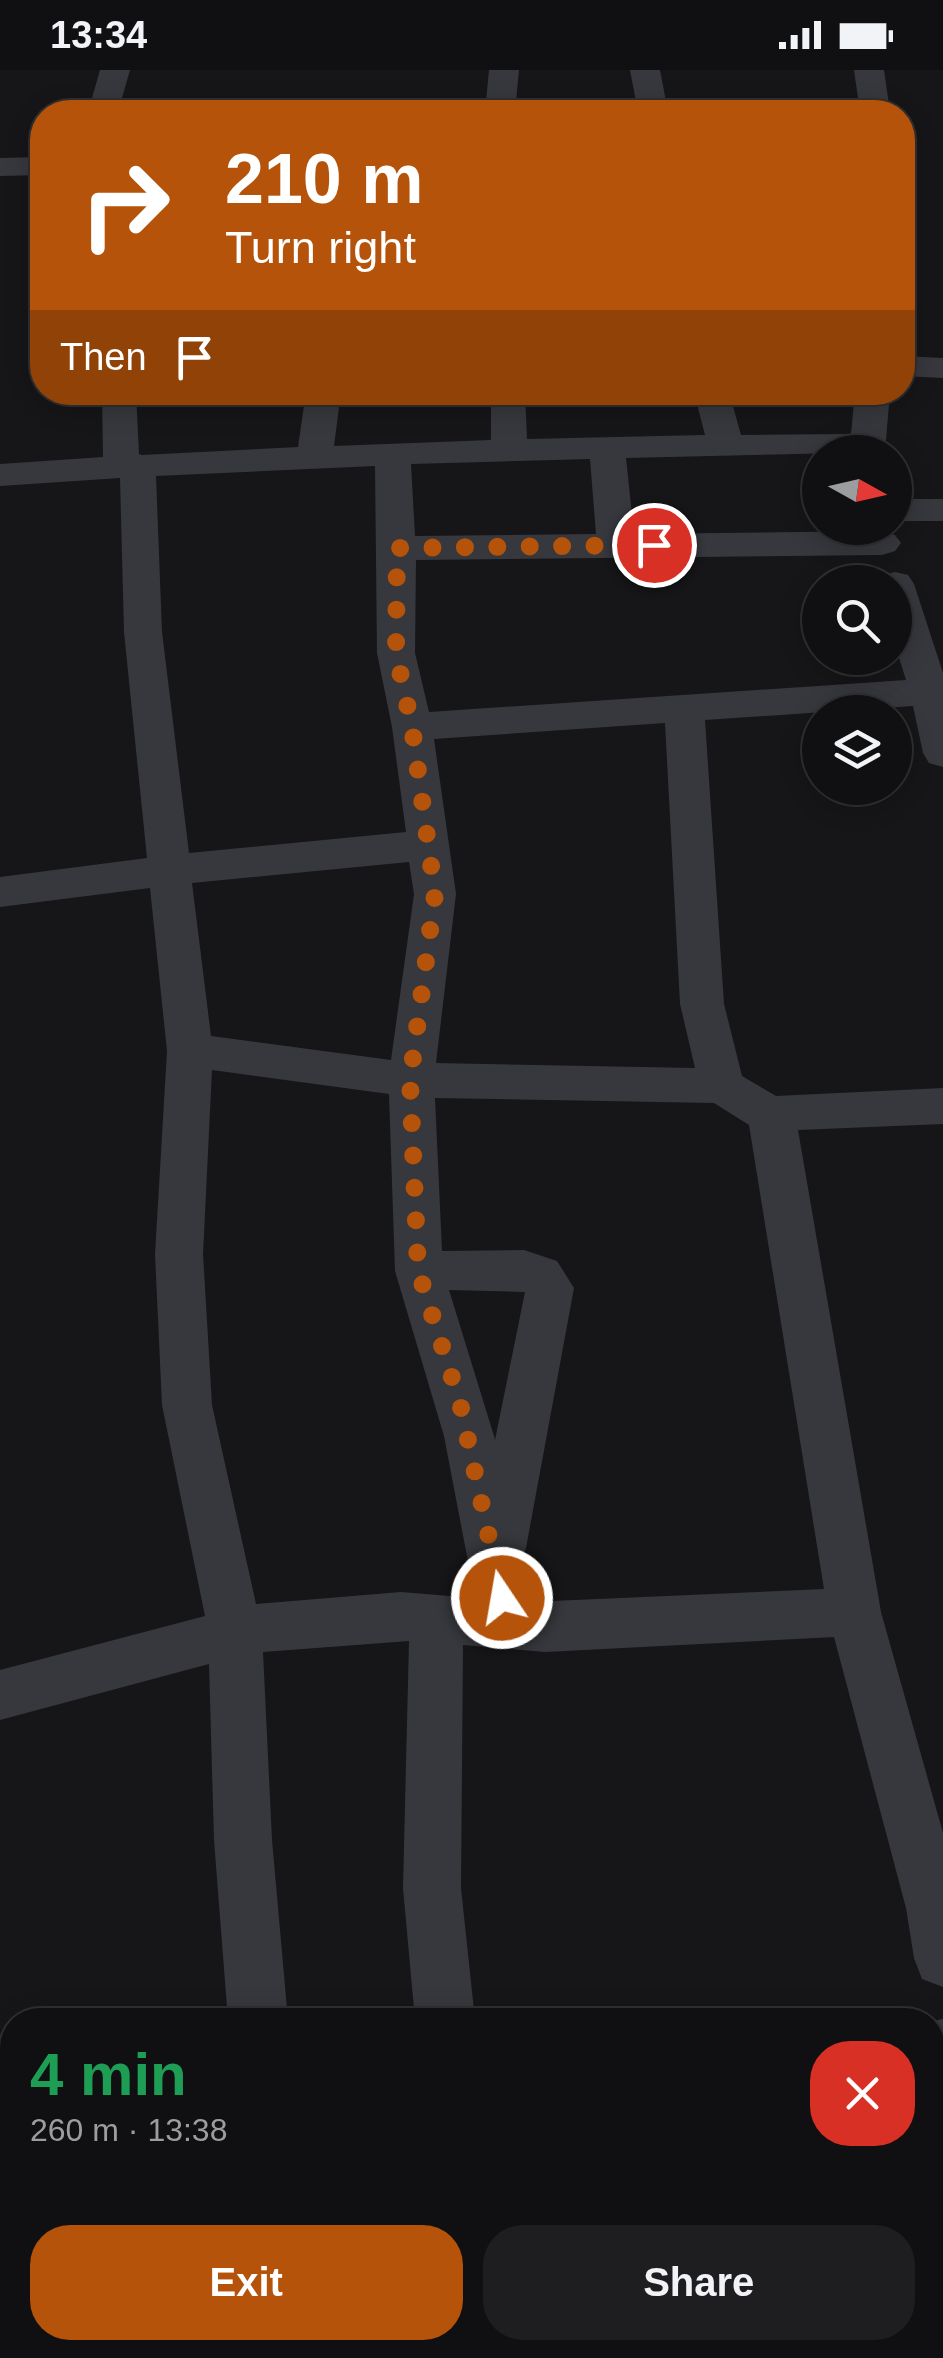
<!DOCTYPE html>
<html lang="en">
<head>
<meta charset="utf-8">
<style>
  :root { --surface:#101012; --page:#1e1e20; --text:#f1f3f6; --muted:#9c9d9f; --line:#303032; --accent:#b45309 }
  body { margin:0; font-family:Arial,sans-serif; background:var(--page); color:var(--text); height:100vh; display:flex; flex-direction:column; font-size:38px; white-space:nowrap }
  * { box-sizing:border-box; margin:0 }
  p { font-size:32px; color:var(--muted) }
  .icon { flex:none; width:55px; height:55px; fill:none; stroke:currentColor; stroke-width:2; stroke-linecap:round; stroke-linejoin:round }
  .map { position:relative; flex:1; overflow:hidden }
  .side { position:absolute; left:0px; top:1938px; width:945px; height:352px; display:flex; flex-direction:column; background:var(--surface); border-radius:40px 40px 0 0; box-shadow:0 5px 25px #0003,0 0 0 2px var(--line) }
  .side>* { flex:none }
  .hud { position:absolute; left:30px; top:30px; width:885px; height:305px; border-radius:40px; box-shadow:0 5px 25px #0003,0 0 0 2px var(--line); background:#b45309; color:#fff; overflow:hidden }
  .needle { width:65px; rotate:98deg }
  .buttons { position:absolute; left:802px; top:365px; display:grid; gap:20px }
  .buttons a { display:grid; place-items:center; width:110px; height:110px; border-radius:50%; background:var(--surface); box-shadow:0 5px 25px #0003,0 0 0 2px var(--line); font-size:50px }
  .pin { position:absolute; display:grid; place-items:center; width:85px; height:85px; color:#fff; margin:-42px; border:5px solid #fff; border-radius:50%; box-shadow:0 2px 10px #0007 }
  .me { position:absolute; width:110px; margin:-55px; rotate:348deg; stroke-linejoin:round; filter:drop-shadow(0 0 8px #0008) }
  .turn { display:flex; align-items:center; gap:35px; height:210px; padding:0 30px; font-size:45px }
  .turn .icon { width:130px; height:130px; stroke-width:2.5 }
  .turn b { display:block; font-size:70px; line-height:85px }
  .then { display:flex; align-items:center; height:95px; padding:0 30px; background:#0003; gap:20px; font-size:38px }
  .round { display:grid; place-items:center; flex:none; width:105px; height:105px; border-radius:40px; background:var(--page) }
  .head { display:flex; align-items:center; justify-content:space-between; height:170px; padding:0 30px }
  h1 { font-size:60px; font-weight:600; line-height:75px; color:#1e9e55 }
  .button { display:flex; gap:20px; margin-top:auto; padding:20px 30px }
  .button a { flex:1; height:115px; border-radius:40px; background:var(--accent); color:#fff; font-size:40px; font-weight:600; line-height:115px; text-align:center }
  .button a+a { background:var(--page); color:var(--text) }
  .status { display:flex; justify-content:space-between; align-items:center; height:70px; padding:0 50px; background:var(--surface); direction:ltr }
  .status svg { height:28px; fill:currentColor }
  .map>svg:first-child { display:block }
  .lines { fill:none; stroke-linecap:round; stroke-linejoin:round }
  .minor { fill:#37383d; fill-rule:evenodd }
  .route { stroke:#b45309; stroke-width:18; stroke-dasharray:0 32.4 }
</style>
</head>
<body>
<div class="status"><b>13:34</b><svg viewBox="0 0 49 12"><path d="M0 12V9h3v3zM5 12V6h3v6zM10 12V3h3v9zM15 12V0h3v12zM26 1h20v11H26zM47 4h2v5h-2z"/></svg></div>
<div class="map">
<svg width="943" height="2288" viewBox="0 0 943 2288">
  <rect width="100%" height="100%" fill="#161618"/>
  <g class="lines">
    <g class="minor">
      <path d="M100 0H130L118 42H88Z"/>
      <path d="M489 0H519L515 42H485Z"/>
      <path d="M630 0H660L668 42H638Z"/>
      <path d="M854 0H884L890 42H860Z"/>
      <path d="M42 87V105L0 106V88Z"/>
      <path d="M902 286 943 288V308L902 306Z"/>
      <path d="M102 322H136L139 384 142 385 298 377 306 322H341L334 376 491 370V322H525L527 369 705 365 694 322H729L741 365 851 364 855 322H890L885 382 626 388 634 464 882 461 895 465 901 473 895 481 882 485 416 490 415 583 429 642 906 610 895 575V512H877L882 505 895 502 908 505 914 514 943 603V697L929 693 923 683 913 636 705 650 724 934 742 1006 776 1026 943 1018V1054L798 1060 881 1542 943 1763V1917L922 1909 914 1888 906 1838 834 1567 545 1582 463 1575 461 1818 475 1950H415L403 1818 409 1571 263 1582 272 1770 288 1950H228L214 1770 209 1594 0 1650V1600L205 1546 162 1335 155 1184 167 981 150 818 0 837V807L147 788 124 562 120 408 0 416V394L103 387ZM590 389 596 464 415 466 411 394ZM375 396 377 583 392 657 406 762 189 783 162 562 156 406ZM665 653 680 934 695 998 436 993 456 824 434 669ZM409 792 414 824 391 990 211 966 192 813ZM212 1000 389 1024 395 1201 444 1366 475 1528 401 1522 256 1534 212 1335 203 1184ZM435 1028 714 1033 749 1055 824 1519 529 1532 521 1490 526 1478 574 1218 557 1191 524 1180 442 1181ZM449 1220 525 1222 495 1370 494 1366Z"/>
      <rect x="895" y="429" width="48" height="22"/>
      <path d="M943 1949V2009L932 2011V1951Z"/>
      <path d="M12 2087V2149L0 2151V2089Z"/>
      <path d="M596 2278H660L662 2288H598Z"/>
    </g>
  </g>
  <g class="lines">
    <path class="route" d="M502 1528 460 1333 418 1200 410 1010 435 824 412 657 396 583 397 478 654 475"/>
  </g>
</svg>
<div class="buttons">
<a><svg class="needle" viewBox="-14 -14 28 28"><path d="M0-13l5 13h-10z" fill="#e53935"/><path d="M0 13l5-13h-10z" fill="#9c9d9f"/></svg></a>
<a><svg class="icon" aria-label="search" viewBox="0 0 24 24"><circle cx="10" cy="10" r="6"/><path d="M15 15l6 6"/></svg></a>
<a><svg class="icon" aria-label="layers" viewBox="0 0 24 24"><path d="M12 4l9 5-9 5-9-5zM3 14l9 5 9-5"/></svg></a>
</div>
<div class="pin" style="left:654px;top:475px;background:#d93025"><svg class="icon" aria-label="arrive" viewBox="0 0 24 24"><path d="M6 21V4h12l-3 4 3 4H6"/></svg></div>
<svg class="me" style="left:502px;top:1528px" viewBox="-20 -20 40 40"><circle r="17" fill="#b45309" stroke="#fff" stroke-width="3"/><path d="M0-11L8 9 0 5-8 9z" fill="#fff"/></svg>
<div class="hud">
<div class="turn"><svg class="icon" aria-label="right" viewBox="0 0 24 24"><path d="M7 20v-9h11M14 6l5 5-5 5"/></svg><div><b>210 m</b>Turn right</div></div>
<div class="then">Then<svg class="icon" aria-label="arrive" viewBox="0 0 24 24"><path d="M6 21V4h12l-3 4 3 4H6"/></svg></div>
</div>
<section class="side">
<div class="head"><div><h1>4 min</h1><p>260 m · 13:38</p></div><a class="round" style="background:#d93025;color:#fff"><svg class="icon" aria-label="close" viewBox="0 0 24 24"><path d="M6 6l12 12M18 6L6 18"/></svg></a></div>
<div class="button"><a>Exit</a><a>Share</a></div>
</section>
</div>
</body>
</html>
